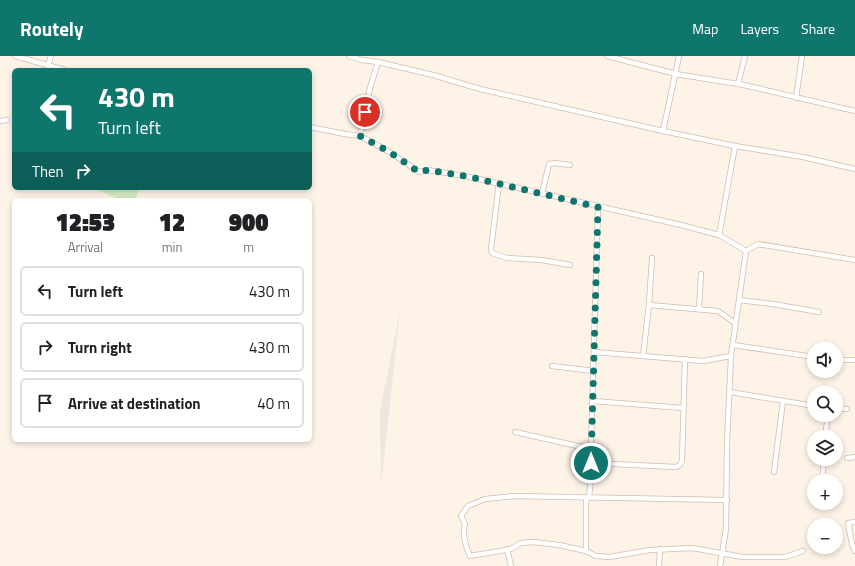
<!DOCTYPE html>
<html lang="en">
<head>
<meta charset="utf-8">
<style>
  :root { --surface:#fff; --page:#f2f2f2; --text:#202124; --muted:#757577; --line:#e0e0e0; --accent:#0f766e }
  body { margin:0; font-family:"Titillium Web",sans-serif; background:var(--page); color:var(--text); height:100vh; display:flex; flex-direction:column; font-size:15px; white-space:nowrap }
  * { box-sizing:border-box; margin:0 }
  p { font-size:13px; color:var(--muted) }
  .icon { flex:none; width:22px; height:22px; fill:none; stroke:currentColor; stroke-width:2; stroke-linecap:round; stroke-linejoin:round }
  .map { position:relative; flex:1; overflow:hidden }
  .details { position:absolute; left:12px; top:142px; width:300px; height:244px; display:flex; flex-direction:column; background:var(--surface); border-radius:6px; box-shadow:0 2px 6px #0003 }
  .details>* { flex:none }
  .guide { position:absolute; left:12px; top:12px; width:300px; height:122px; border-radius:6px; box-shadow:0 2px 6px #0003; background:#0f766e; color:#fff; overflow:hidden }
  .buttons { position:absolute; left:807px; top:286px; display:grid; gap:8px }
  .buttons a { display:grid; place-items:center; width:36px; height:36px; border-radius:50%; background:var(--surface); box-shadow:0 2px 6px #0003; font-size:20px }
  .pin { position:absolute; display:grid; place-items:center; width:34px; height:34px; color:#fff; margin:-17px; border:2px solid #fff; border-radius:50%; box-shadow:0 1px 4px #0007 }
  .me { position:absolute; width:44px; margin:-22px; rotate:0deg; stroke-linejoin:round; filter:drop-shadow(0 0 3px #0008) }
  .turn { display:flex; align-items:center; gap:14px; height:84px; padding:0 20px; font-size:18px }
  .turn .icon { width:52px; height:52px; stroke-width:2.5 }
  .turn b { display:block; font-size:28px; line-height:34px }
  .then { display:flex; align-items:center; height:38px; padding:0 20px; background:#0003; gap:8px; font-size:15px }
  .eta { display:flex; justify-content:space-evenly; align-items:center; height:68px; text-align:center }
  .eta b { font-size:24px; font-weight:800; line-height:28px }
  ul { padding:0; list-style:none }
  li { display:flex; align-items:center; gap:12px; height:50px; margin:0 8px 6px; padding:0 12px; border:2px solid var(--line); border-radius:6px }
  li div { flex:1 }
  li b { display:block; font-size:15px }
  li em { font-style:normal }
  header { display:flex; align-items:center; gap:24px; box-sizing:border-box; height:56px; padding:0 20px; background:var(--accent); color:#fff }
  header strong { font-size:19px }
  nav { display:flex; gap:22px; margin-inline-start:auto; font-size:14px }
  .map>svg:first-child { display:block }
  .industrial { fill:#eee6e1 }
  .green { fill:#d7ecc4 }
  .lines { fill:none; stroke-linecap:round; stroke-linejoin:round }
  .minor-casing { stroke:#d3bcaf; stroke-width:6 }
  .minor { stroke:#fff; stroke-width:4.5 }
  .route { stroke:#0f766e; stroke-width:7; stroke-dasharray:0 12.6 }
</style>
</head>
<body>
<header>
<strong>Routely</strong>
<nav><a>Map</a><a>Layers</a><a>Share</a></nav>
</header>
<div class="map">
<svg width="855" height="510" viewBox="0 0 855 510">
  <rect width="100%" height="100%" fill="#fdf3e7"/>
  <path class="industrial" d="M400 255 381 430 380 355Z"/>
  <path class="green" d="M93 132H140L135 144H121Z"/>
  <g class="lines">
    <defs>
      <g id="minor">
        <path d="M15 0 65 14"/>
        <path d="M349 0 362 4 378 6 433 19 480 33 663 75 735 90 803 101 855 113"/>
        <path d="M607 0 676 18 744 29 855 55"/>
        <path d="M48 10 51 0"/>
        <path d="M738 28 745 0"/>
        <path d="M796 42 802 0"/>
        <path d="M0 65 7 64"/>
        <path d="M310 71 345 78 360 80 388 95 419 116 428 114 470 121 681 169 719 179 746 195 758 188 855 204"/>
        <path d="M663 75 679 0"/>
        <path d="M360 80 370 32 378 6"/>
        <path d="M499 127 491 193 492 197 507 202 542 204 570 209"/>
        <path d="M542 137 549 108 555 107 570 109"/>
        <path d="M719 179 735 90"/>
        <path d="M739 244 773 248 819 256"/>
        <path d="M649 249 718 255 735 267"/>
        <path d="M699 253 701 218"/>
        <path d="M733 289 814 301"/>
        <path d="M594 296 703 305 731 300"/>
        <path d="M643 300 649 249 652 202"/>
        <path d="M836 304H855"/>
        <path d="M552 310 594 315"/>
        <path d="M730 336 814 350"/>
        <path d="M593 345 683 352"/>
        <path d="M836 352 847 353"/>
        <path d="M515 376 591 393"/>
        <path d="M825 381 828 359"/>
        <path d="M847 402 855 401"/>
        <path d="M591 407 676 411 680 409 682 405 685 303"/>
        <path d="M774 416 783 345"/>
        <path d="M822 425 824 403"/>
        <path d="M586 442V495"/>
        <path d="M589 442 591 421V388L598 151"/>
        <path d="M727 444 514 440 485 443 468 450 461 460 465 468C462 477 466 492 470 500L511 493 521 487 533 486 559 489 586 495 596 500 609 501 650 494 692 492 743 501H785L803 495"/>
        <path d="M855 466 848 467 852 488 855 495"/>
        <path d="M507 493 511 510"/>
        <path d="M659 510 660 493"/>
        <path d="M720 510 726 473 727 387 731 300 746 195"/>
      </g>
    </defs>
    <use href="#minor" class="minor-casing"/>
    <use href="#minor" class="minor"/>
  </g>
  <g class="lines">
    <path class="route" d="M365 56 360 80 388 95 419 116 428 114 470 121 598 151 591 407"/>
  </g>
</svg>
<div class="buttons">
<a><svg class="icon" aria-label="sound" viewBox="0 0 24 24"><path d="M4 9h4l5-4v14l-5-4H4zM17 9q2 3 0 6"/></svg></a>
<a><svg class="icon" aria-label="search" viewBox="0 0 24 24"><circle cx="10" cy="10" r="6"/><path d="M15 15l6 6"/></svg></a>
<a><svg class="icon" aria-label="layers" viewBox="0 0 24 24"><path d="M12 4l9 5-9 5-9-5zM3 14l9 5 9-5"/></svg></a>
<a>+</a>
<a>−</a>
</div>
<div class="pin" style="left:365px;top:56px;background:#d93025"><svg class="icon" aria-label="arrive" viewBox="0 0 24 24"><path d="M6 21V4h12l-3 4 3 4H6"/></svg></div>
<svg class="me" style="left:591px;top:407px" viewBox="-20 -20 40 40"><circle r="17" fill="#0f766e" stroke="#fff" stroke-width="3"/><path d="M0-11L8 9 0 5-8 9z" fill="#fff"/></svg>
<div class="guide">
<div class="turn"><svg class="icon" aria-label="left" viewBox="0 0 24 24"><path d="M17 20v-9H6M10 6l-5 5 5 5"/></svg><div><b>430 m</b>Turn left</div></div>
<div class="then">Then<svg class="icon" aria-label="right" viewBox="0 0 24 24"><path d="M7 20v-9h11M14 6l5 5-5 5"/></svg></div>
</div>
<section class="details">
<div class="eta">
<div><b>12:53</b><p>Arrival</p></div>
<div><b>12</b><p>min</p></div>
<div><b>900</b><p>m</p></div>
</div>
<ul>
<li><svg class="icon" aria-label="left" viewBox="0 0 24 24"><path d="M17 20v-9H6M10 6l-5 5 5 5"/></svg><div><b>Turn left</b></div><em>430 m</em></li>
<li><svg class="icon" aria-label="right" viewBox="0 0 24 24"><path d="M7 20v-9h11M14 6l5 5-5 5"/></svg><div><b>Turn right</b></div><em>430 m</em></li>
<li><svg class="icon" aria-label="arrive" viewBox="0 0 24 24"><path d="M6 21V4h12l-3 4 3 4H6"/></svg><div><b>Arrive at destination</b></div><em>40 m</em></li>
</ul>
</section>
</div>
</body>
</html>
